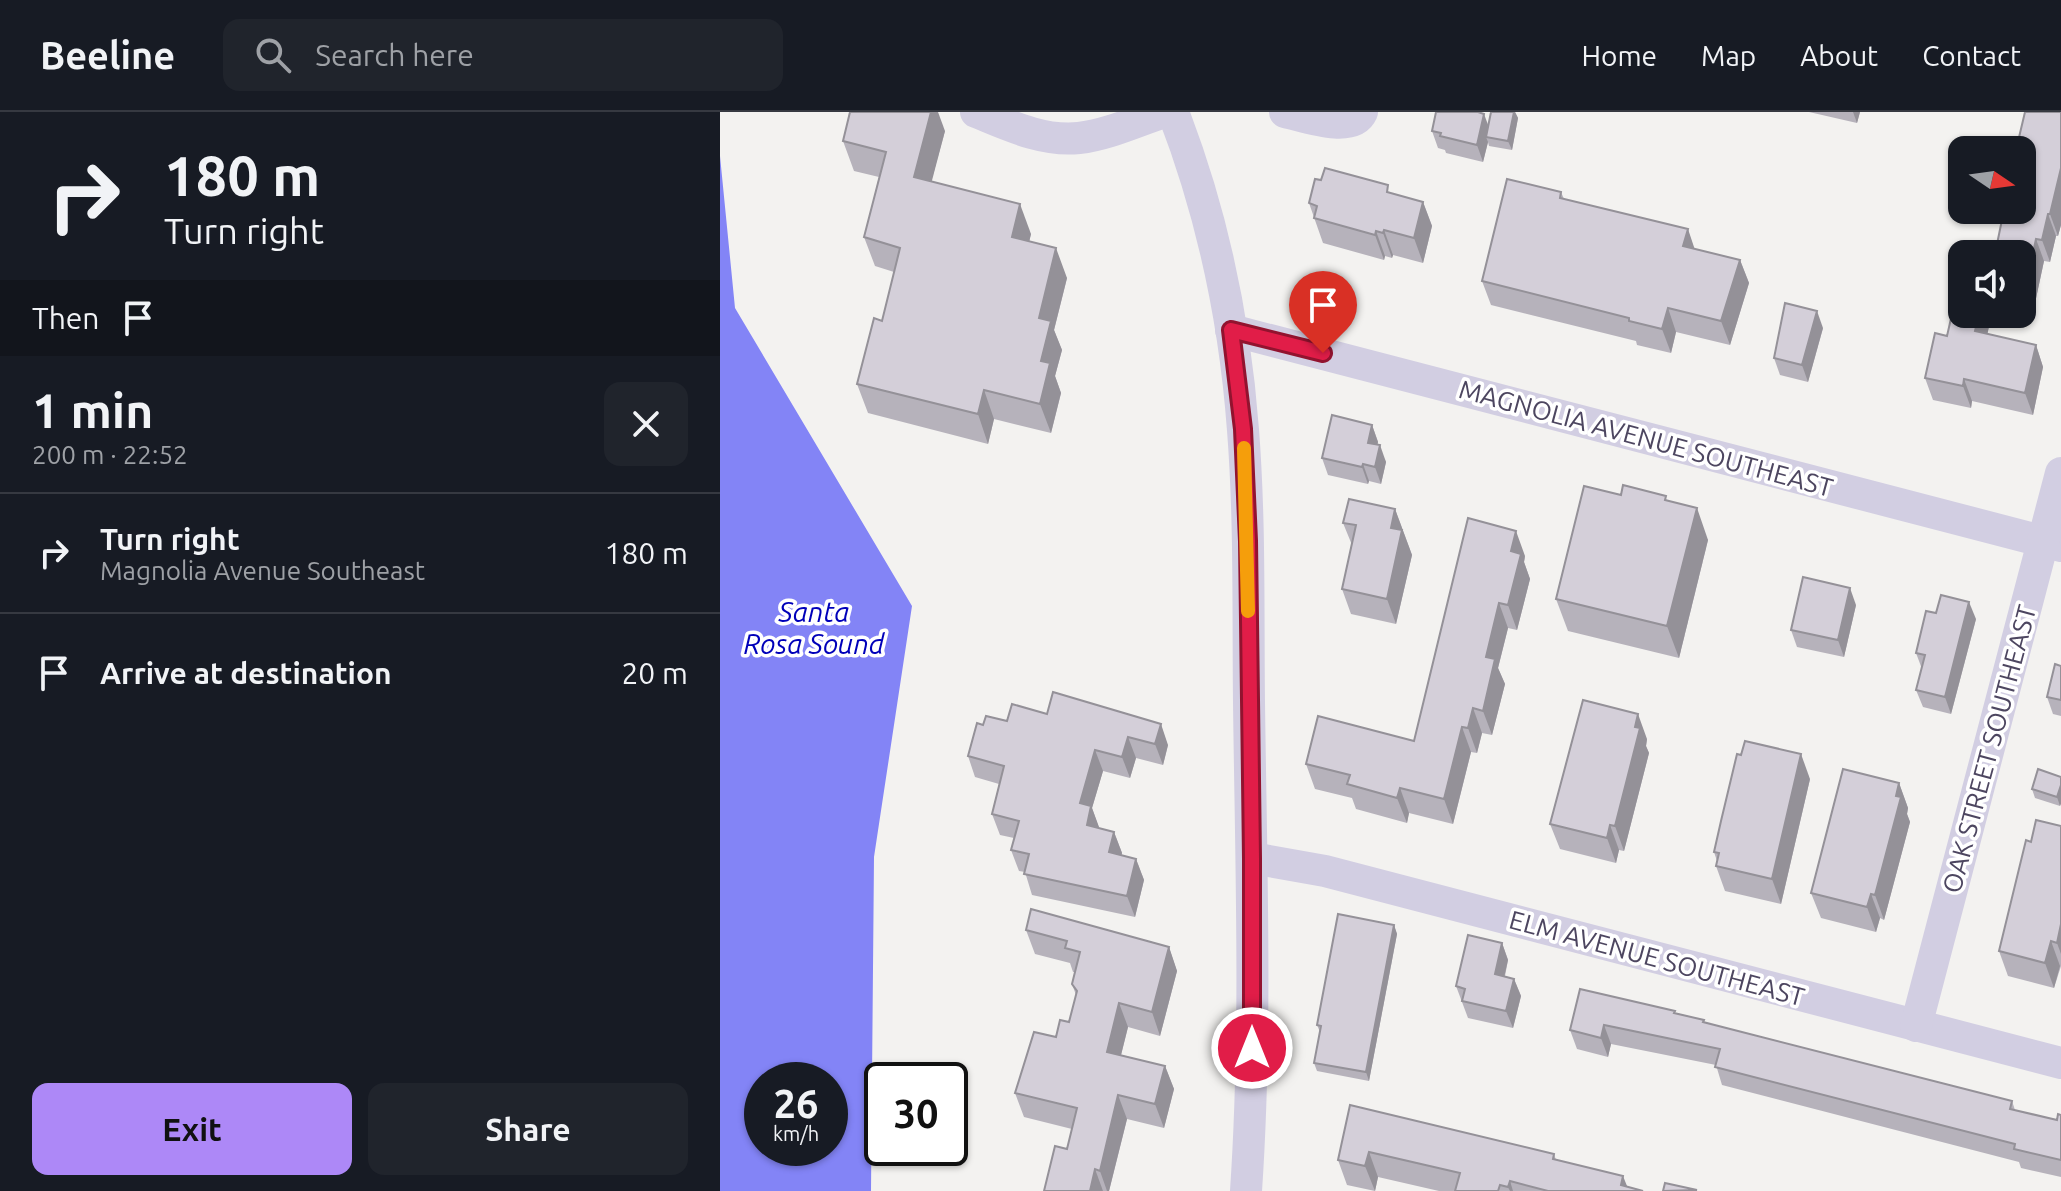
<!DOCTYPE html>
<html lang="en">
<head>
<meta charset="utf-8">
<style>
  :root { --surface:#171b24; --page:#20242c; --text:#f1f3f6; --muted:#9ea1a6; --line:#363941; --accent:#ad88f7 }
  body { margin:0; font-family:Ubuntu,sans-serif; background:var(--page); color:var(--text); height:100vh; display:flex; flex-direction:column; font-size:30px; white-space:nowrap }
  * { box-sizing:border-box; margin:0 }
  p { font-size:26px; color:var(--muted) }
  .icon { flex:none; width:44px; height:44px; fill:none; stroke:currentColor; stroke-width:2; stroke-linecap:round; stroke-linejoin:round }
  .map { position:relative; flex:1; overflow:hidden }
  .panel { display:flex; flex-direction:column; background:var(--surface); width:720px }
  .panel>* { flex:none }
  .top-card { background:#171b24; color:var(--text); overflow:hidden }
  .needle { width:52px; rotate:103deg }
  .tools { position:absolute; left:1228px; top:24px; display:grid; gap:16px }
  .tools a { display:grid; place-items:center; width:88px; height:88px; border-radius:16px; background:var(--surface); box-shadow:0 2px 6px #0004; font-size:40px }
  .speed { position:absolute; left:24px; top:950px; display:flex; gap:16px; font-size:40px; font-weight:700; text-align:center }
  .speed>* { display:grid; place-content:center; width:104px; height:104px; border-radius:50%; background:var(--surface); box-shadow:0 2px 6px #0004; line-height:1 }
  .speed small { font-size:20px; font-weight:400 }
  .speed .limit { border:4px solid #111; border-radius:12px; background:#fff; color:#111 }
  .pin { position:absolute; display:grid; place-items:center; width:68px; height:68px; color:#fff; margin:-82px -34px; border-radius:50% 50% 50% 0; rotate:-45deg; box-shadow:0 0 8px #0007 }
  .pin .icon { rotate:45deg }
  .me { position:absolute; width:88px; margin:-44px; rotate:0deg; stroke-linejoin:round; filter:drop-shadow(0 0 6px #0008) }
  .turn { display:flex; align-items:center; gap:28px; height:168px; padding:0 32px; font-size:36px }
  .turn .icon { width:104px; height:104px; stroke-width:2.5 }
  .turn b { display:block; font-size:56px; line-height:68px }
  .then { display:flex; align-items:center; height:76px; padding:0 32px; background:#0003; gap:16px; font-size:30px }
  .round { display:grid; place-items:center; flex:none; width:84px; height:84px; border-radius:16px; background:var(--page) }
  .head { display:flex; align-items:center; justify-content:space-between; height:136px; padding:0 32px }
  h1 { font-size:48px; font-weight:700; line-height:60px }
  .button { display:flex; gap:16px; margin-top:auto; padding:16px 32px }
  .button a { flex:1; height:92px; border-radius:16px; background:var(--accent); color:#111; font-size:32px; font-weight:700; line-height:92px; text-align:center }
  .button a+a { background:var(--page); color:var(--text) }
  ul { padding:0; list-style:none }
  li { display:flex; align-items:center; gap:24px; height:120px; padding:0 32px; border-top:2px solid var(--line) }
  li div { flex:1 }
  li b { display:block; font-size:30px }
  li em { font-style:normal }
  header { display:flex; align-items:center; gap:48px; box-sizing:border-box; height:112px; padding:0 40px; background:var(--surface); border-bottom:2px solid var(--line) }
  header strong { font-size:38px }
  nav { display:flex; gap:44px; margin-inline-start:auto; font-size:28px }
  .search { width:560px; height:72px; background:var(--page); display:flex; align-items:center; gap:20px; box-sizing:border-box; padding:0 28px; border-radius:16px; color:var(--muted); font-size:30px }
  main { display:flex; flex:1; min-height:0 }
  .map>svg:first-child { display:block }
  .water { fill:#8384f6; fill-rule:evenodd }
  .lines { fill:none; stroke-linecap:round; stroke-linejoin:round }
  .minor { stroke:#d2cee2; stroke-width:32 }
  .wall { fill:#b6b2bb }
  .shaded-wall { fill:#949198 }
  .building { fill:#d4cfd9; stroke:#949198; stroke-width:2 }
  .route-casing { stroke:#92132f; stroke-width:20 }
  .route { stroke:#e11d48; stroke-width:14 }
  .slow { stroke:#f59e0b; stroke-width:14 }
  .labels { text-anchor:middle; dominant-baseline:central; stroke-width:7; stroke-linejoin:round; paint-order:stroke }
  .street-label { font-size:26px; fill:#4d4660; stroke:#fff }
  .water-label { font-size:28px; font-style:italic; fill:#0000b9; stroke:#fff }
</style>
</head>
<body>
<header>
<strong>Beeline</strong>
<div class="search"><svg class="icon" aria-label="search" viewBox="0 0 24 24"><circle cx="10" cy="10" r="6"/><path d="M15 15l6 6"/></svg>Search here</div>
<nav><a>Home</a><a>Map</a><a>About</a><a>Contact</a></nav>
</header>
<main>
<section class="panel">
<div class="top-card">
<div class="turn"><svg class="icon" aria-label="right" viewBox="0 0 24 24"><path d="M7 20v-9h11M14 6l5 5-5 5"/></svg><div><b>180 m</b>Turn right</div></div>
<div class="then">Then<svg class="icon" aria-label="arrive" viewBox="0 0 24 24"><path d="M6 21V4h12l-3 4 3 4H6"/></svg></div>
</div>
<div class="head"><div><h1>1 min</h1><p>200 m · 22:52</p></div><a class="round"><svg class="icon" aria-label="close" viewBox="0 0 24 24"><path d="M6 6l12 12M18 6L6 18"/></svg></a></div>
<ul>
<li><svg class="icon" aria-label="right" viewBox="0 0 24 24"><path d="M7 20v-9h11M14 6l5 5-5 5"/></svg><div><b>Turn right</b><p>Magnolia Avenue Southeast</p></div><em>180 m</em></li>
<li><svg class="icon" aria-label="arrive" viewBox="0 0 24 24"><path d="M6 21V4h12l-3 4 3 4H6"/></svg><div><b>Arrive at destination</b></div><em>20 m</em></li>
</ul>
<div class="button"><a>Exit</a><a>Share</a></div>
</section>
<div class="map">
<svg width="1341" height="1079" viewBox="0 0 1341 1079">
  <rect width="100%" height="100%" fill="#f3f2f0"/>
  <path class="water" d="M0 44 15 196 192 494 154 745 151 1079H0ZM42 968H110V1036H42Z"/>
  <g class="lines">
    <g class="minor">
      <path d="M256 0C288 13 323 30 359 26 387 23 417 9 444 0"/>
      <path d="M453 0C492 101 515 210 523 318 530 408 528 499 529 590 531 753 537 916 526 1079"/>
      <path d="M565 0C584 4 632 22 642 0"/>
      <path d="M511 218 1341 434"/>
      <path d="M532 746 605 759 1341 951"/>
      <path d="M1196 914 1341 361"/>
    </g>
  </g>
  <g class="wall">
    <path d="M771 0H795L798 6 792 38 769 34 768 30 763 50 726 41 725 38 718 36 712 19 769 13Z"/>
    <path d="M1089 0H1140L1137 11Z"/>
    <path d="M1341 0V113L1338 124H1336L1330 150 1324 149 1315 191 1302 188V142L1276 137 1283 102 1282 98H1302Z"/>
    <path d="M225 19 211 70 311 122 309 130 347 166 334 218 342 238 335 264 341 281 331 321 274 307 268 332 148 301 137 272 162 209 174 160 155 154 144 125 159 65 134 59 123 29Z"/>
    <path d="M841 80 844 87 975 137 1020 148 1029 171 1010 233 956 220 951 241 917 233 916 229 771 193 762 169Z"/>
    <path d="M671 81 703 90 712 114 703 151 673 143 672 146 665 144 664 148 603 131 589 91Z"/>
    <path d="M1242 202H1272L1267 222 1316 233 1323 255 1313 303 1252 289 1251 296 1213 288 1205 266 1227 224Z"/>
    <path d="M1103 216 1088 270 1060 263 1054 246Z"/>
    <path d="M652 313 658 330 657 333 666 350 661 372 649 369 648 372 608 363 602 346Z"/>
    <path d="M901 383 948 388 988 428 959 546 848 519 836 487Z"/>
    <path d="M675 397 692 443 676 512 631 502 622 477 632 433 623 411Z"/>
    <path d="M805 444 804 450 810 467 797 518 788 516 778 556 785 572 772 623 762 621 757 641 751 640 733 712 689 701 687 711 636 697 632 686 595 677 586 652 694 629Z"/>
    <path d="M1136 493 1124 545 1077 535 1071 518Z"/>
    <path d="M1256 507 1231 602 1203 595 1196 578 1202 557 1196 541Z"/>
    <path d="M1341 554V604L1333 602 1327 585Z"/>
    <path d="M327 602 448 633 443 653 416 646 410 666 383 659 372 696 379 716 394 720 402 741 401 743 416 747 424 768 415 805 312 783 305 760 299 759 291 738 294 726 280 723 272 702 279 672 255 665 248 644 263 613Z"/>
    <path d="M927 627 926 634 929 641 904 739 899 738 896 751 840 737 830 712Z"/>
    <path d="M1341 665 1340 694 1315 686 1312 677Z"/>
    <path d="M1090 667 1061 792 1005 779 996 754 997 749 994 740Z"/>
    <path d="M1179 671 1188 696 1187 702 1190 710 1164 808 1160 806 1156 820 1101 806 1091 781Z"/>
    <path d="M1341 714V854L1334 876 1288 864 1279 839 1311 730Z"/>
    <path d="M674 813 677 822 649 969 597 959 594 951 600 920 597 913Z"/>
    <path d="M306 818 449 835 457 859 440 924 408 915 401 943 445 954 454 977 444 1016 407 1007 389 1079H324L347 1037 352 1017 304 1005 295 981 336 925 349 910 356 883 352 872 355 860H353L350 851 315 842Z"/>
    <path d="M782 831 788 848 785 864 794 867 801 884 793 916 748 906 736 874Z"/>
    <path d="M956 901 984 908 985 911 1292 989 1295 998 1337 1008 1341 1003V1065L1301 1056 1299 1050 1002 973 996 953 891 932 888 945 857 937 850 918Z"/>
    <path d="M630 993 834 1042 836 1048 907 1075 923 1079H719L658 1065 655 1079 627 1073 618 1048Z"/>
  </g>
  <g class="shaded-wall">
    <path d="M211 0H218L225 19 205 95 194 65Z"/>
    <path d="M794 0H795L798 6 792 38 788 29Z"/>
    <path d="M1133 0H1140L1137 11Z"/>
    <path d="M764 2 770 18 766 25 768 30 763 50 757 33Z"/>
    <path d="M1341 56V113L1338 124 1330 102Z"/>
    <path d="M703 90 712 114 703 151 694 126Z"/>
    <path d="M300 92 311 122 303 155 292 125Z"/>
    <path d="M1328 102 1336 124 1330 150 1322 128Z"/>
    <path d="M968 117 976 141 963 134Z"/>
    <path d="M664 118 673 143 672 146 663 121Z"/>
    <path d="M656 119 665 144 664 148 655 123Z"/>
    <path d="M1316 127 1324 149 1315 191 1307 169Z"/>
    <path d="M336 136 347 166 334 218 342 238 335 264 341 281 331 321 320 292 321 249 319 206Z"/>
    <path d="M1020 148 1029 171 1010 233 1001 209Z"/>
    <path d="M948 196 956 220 951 241 942 217Z"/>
    <path d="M1097 199 1103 216 1088 270 1082 253Z"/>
    <path d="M1259 202H1272L1263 241 1255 219Z"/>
    <path d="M1316 233 1323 255 1313 303 1305 281Z"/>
    <path d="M1244 267 1252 289 1251 296 1243 274Z"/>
    <path d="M264 278 274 307 268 332 258 302Z"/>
    <path d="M652 313 658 330 654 348 648 331Z"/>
    <path d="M660 333 666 350 661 372 655 355Z"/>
    <path d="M643 352 649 369 648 372 642 355Z"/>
    <path d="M977 396 988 428 959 546 947 514Z"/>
    <path d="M675 397 692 443 676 512 667 487 671 416Z"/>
    <path d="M796 419 805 444 804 450 810 467 797 518 788 493 791 439Z"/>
    <path d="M1130 476 1136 493 1124 545 1118 528Z"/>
    <path d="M1249 490 1256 507 1231 602 1225 585Z"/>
    <path d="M779 491 788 516 778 556 785 572 772 623 763 599 766 545Z"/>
    <path d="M753 596 762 621 757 641 748 616Z"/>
    <path d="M918 602 927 627 926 634 929 641 904 739 895 714Z"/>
    <path d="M441 612 448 633 443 653 435 632Z"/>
    <path d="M742 615 751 640 733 712 724 687Z"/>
    <path d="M408 625 416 646 410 666 402 645Z"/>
    <path d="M375 638 383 659 372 696 379 715 374 734 360 691Z"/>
    <path d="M1081 642 1090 667 1061 792 1052 767Z"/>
    <path d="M1179 671 1188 696 1187 702 1190 710 1164 808 1155 783Z"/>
    <path d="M1341 673V692L1340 694 1337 685Z"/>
    <path d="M680 676 689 701 687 711 677 686Z"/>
    <path d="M890 713 899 738 896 751 887 726Z"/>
    <path d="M394 720 402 741 397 761 389 740Z"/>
    <path d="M416 747 424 768 415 805 407 784Z"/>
    <path d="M1151 782 1160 806 1156 820 1147 795Z"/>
    <path d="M1341 812V842L1337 831Z"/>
    <path d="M674 813 677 822 649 969 646 960Z"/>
    <path d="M1331 829 1340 854 1334 876 1325 851Z"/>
    <path d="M782 831 788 848 781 879 775 862Z"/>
    <path d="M449 835 457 859 440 924 432 900Z"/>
    <path d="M794 867 801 884 793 916 786 899Z"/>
    <path d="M399 891 408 915 396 963 387 940Z"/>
    <path d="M884 913 891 932 888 945 881 926Z"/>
    <path d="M445 954 454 977 444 1016 435 992Z"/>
    <path d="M398 983 407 1007 389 1079H387L380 1059Z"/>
    <path d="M649 1040 658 1065 655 1079 645 1054Z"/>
    <path d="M375 1057 383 1079H370Z"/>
    <path d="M903 1064 909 1079 901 1073Z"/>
    <path d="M790 1069 793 1079H790L788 1075Z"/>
  </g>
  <g class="building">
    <path d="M130 0H211L194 65 300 92 292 125 336 136 319 206 331 209 321 249 330 251 320 292 264 278 258 302 137 272 154 206 162 209 180 136 144 125 166 40 123 29Z"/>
    <path d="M716 0H758L764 2 757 33 720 24 721 21 712 19Z"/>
    <path d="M771 0H794L788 29 766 25Z"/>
    <path d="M1305 0H1341V56L1330 102H1328L1322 128 1316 127 1307 169 1302 168V142H1245L1248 131 1276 137 1284 98H1302V38H1296Z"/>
    <path d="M605 56 668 73 667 80 703 90 694 126 664 118 663 121 656 119 655 123 594 106 597 94 589 91 595 67 601 68Z"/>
    <path d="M787 67 841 80 840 86 968 117 963 134 1020 148 1001 209 948 196 942 217 909 209V206L762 169Z"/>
    <path d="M1242 158V202H1259L1255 219 1316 233 1305 281 1244 267 1243 274 1205 266 1215 221 1227 224Z"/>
    <path d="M1065 191 1097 199 1082 253 1054 246Z"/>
    <path d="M612 303 652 313 648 331 660 333 655 355 643 352 642 355 602 346Z"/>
    <path d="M903 373 946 384 945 388 977 396 947 514 836 487 864 374 901 383Z"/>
    <path d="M629 387 675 397 671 416 682 418 667 487 622 477 636 413 623 411Z"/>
    <path d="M748 406 796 419 791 439 801 442 788 493 779 491 766 545 775 547 763 599 753 596 748 616 742 615 724 687 680 676 677 686 627 672 630 663 586 652 598 604 694 629Z"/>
    <path d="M1083 465 1130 476 1118 528 1071 518Z"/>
    <path d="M1221 483 1249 490 1225 585 1196 578 1205 543 1196 541 1206 499 1216 501Z"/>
    <path d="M1335 552 1341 554V588L1327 585Z"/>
    <path d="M333 580 441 612 435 632 408 625 402 645 375 638 360 691 371 694 367 713 394 720 389 740 416 747 407 784 304 762 309 742 291 738 299 709 272 702 284 654 248 644 257 611 263 613 266 604 287 609 292 592 327 602Z"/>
    <path d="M863 588 918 602 915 615 920 616 895 714 890 713 887 726 830 712Z"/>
    <path d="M1025 629 1081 642 1052 767 996 754 999 741 994 740 1001 709 1017 642 1021 643Z"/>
    <path d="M1123 657 1179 671 1176 684 1181 685 1155 783 1151 782 1147 795 1091 781Z"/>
    <path d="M1318 657 1341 665V673L1337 685 1312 677Z"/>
    <path d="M1316 708 1341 714V812L1337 831 1331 829 1325 851 1279 839 1306 728 1311 730Z"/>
    <path d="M311 797 449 835 432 900 399 891 387 940 445 954 435 992 398 983 380 1059 375 1057 370 1079H324L335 1034 347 1037 357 996 295 981 314 920 336 925 340 908 349 910 357 879 352 872 360 840 345 836 347 829 306 818Z"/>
    <path d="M618 802 674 813 646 960 594 951 601 914 597 913Z"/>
    <path d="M748 823 782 831 775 862 794 867 786 899 742 889 745 877 736 874Z"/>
    <path d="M860 877 955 899 954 901 984 908 983 910 1292 989 1290 997 1337 1008 1338 1002 1341 1003V1048L1294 1037 1295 1032 995 955 1000 937 884 913 881 926 850 918Z"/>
    <path d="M630 993 834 1042 833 1047 903 1064 901 1073 923 1079H828L790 1069 788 1075 780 1073 778 1079H735L740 1061 649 1040 645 1054 618 1048Z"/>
    <path d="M945 1071 977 1078 943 1079Z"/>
  </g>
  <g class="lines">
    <defs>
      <path id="route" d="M532 936V746L528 429 523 317 511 218 603 241"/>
    </defs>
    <use href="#route" class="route-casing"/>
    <use href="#route" class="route"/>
    <path class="slow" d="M524 336 528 499"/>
  </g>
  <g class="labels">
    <g class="street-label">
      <text transform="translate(926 326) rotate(15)">MAGNOLIA AVENUE SOUTHEAST</text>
      <text transform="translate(1269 637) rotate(-75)">OAK STREET SOUTHEAST</text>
      <text transform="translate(937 846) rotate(15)">ELM AVENUE SOUTHEAST</text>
    </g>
    <g class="water-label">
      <text x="94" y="499">Santa<tspan x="94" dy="32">Rosa Sound</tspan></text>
    </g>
  </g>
</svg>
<div class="tools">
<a><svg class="needle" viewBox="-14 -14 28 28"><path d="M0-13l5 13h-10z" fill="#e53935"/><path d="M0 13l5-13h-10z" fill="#9ea1a6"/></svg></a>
<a><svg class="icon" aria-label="sound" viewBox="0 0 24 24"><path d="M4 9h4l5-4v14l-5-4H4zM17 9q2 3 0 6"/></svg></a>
</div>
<div class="speed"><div>26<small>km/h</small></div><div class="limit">30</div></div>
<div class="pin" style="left:603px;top:241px;background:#d93025"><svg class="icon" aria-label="arrive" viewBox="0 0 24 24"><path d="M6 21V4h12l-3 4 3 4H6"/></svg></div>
<svg class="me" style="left:532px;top:936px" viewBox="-20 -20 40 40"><circle r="17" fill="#e11d48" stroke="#fff" stroke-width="3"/><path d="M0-11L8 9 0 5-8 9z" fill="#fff"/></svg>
</div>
</main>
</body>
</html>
